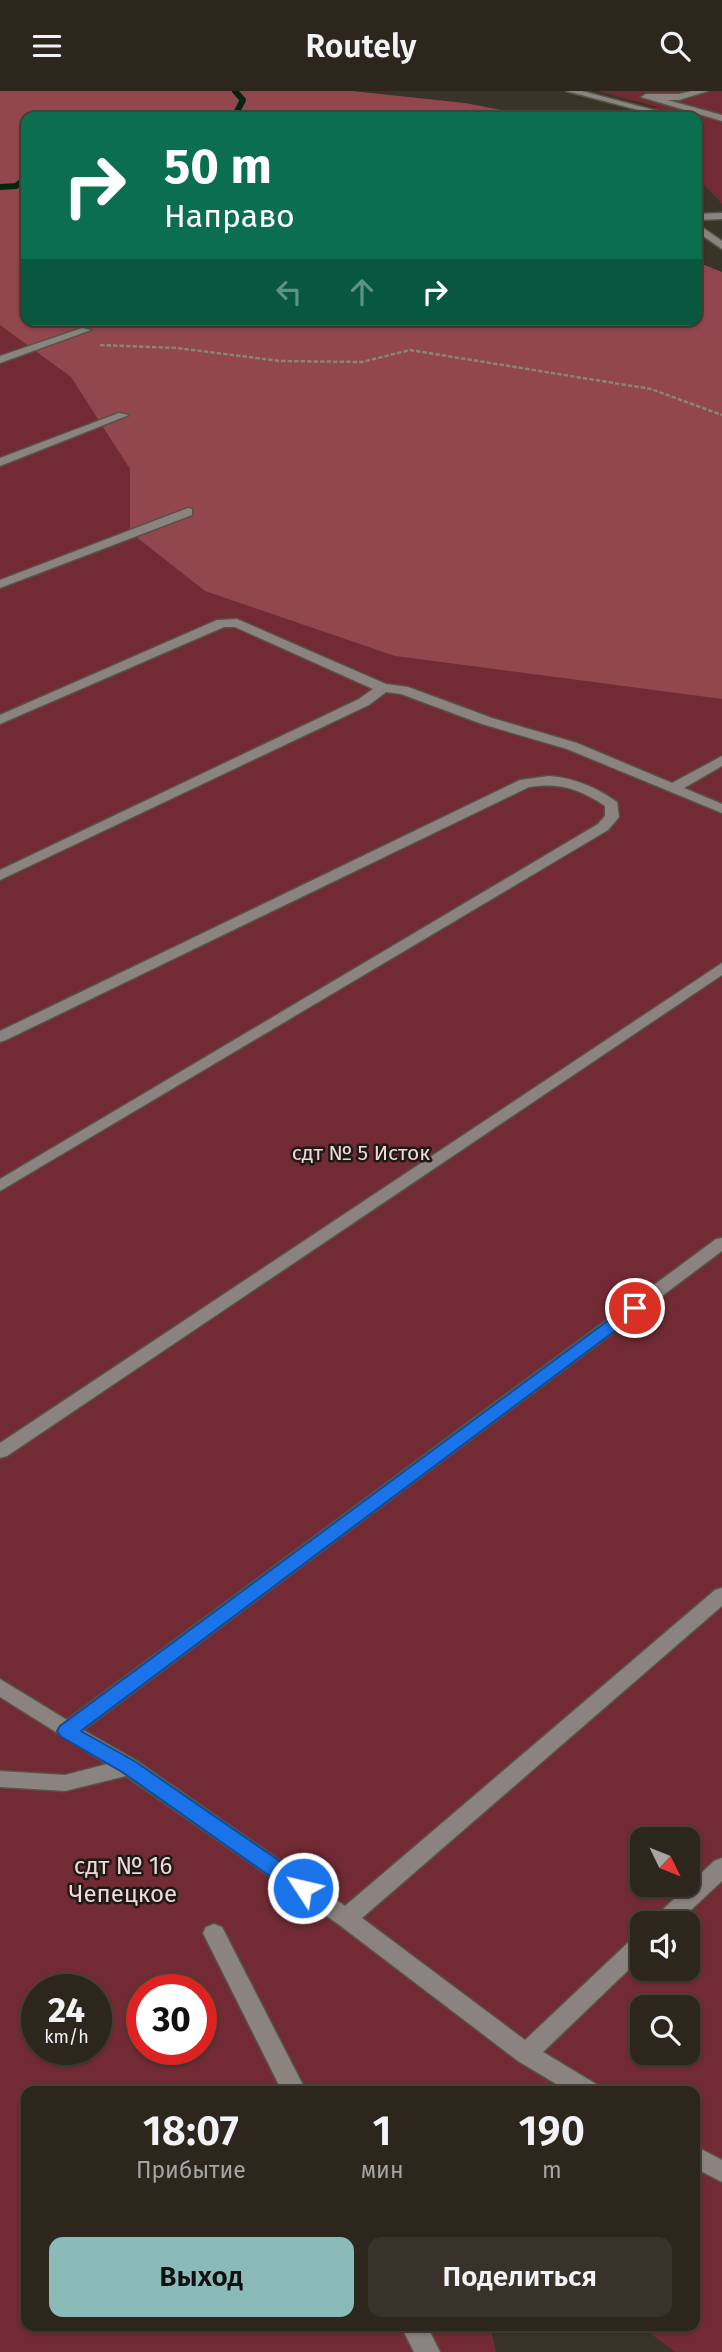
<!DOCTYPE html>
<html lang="ru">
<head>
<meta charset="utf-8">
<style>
  :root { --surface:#2c261d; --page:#38322a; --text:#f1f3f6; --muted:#a6a5a4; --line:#48433b; --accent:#8bbbb9 }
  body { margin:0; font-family:"Fira Sans",sans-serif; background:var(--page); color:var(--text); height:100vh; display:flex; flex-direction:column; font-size:26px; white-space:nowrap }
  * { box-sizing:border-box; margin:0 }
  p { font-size:23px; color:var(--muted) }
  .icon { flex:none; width:38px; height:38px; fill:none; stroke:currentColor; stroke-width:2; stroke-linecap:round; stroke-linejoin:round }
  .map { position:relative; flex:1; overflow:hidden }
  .drawer { position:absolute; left:21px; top:1995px; width:679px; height:245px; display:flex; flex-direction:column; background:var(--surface); border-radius:14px; box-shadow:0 2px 5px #0004,0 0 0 2px var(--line) }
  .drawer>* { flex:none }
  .hud { position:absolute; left:21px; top:21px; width:681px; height:214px; border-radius:14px; box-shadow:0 2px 5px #0004,0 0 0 2px var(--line); background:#0b6e4f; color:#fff; overflow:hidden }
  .needle { width:46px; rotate:133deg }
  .buttons { position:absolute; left:630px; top:1736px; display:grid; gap:14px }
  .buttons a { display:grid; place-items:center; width:70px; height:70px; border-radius:14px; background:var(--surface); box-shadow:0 2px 5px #0004,0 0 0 2px var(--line); font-size:35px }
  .speed { position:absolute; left:21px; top:1883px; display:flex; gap:14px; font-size:35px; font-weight:700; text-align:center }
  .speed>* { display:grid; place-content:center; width:91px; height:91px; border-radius:50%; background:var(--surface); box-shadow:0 2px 5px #0004,0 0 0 2px var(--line); line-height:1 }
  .speed small { font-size:18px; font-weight:400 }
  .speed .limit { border:10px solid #d22; background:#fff; color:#111 }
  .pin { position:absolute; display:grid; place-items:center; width:60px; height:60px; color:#fff; margin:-30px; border:4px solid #fff; border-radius:50%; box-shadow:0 2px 7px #0007 }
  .me { position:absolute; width:77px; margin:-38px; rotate:305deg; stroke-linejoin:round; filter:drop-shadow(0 0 5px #0008) }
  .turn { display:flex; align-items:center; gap:24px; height:147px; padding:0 28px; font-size:32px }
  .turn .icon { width:91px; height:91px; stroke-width:2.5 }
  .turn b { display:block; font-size:49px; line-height:60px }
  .lanes { display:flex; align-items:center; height:66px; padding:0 28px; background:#0003; justify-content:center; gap:35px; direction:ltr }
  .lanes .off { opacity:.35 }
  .eta { display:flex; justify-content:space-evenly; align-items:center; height:119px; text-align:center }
  .eta b { font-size:42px; font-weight:600; line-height:49px }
  .primary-button { display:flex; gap:14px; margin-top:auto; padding:14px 28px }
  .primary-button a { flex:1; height:80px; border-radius:14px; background:var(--accent); color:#111; font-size:28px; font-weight:600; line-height:80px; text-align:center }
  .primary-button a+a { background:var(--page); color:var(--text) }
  header { display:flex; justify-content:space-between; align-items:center; height:91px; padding:0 28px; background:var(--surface); font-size:32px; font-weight:600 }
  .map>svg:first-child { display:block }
  .green { fill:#722b34; fill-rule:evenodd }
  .forest { fill:#92464e }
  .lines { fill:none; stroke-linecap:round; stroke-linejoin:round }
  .stream { stroke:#00260f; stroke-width:6 }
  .minor-casing { stroke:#585246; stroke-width:3 }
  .path { stroke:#8a857b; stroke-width:2.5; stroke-dasharray:4.5 2; stroke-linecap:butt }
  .minor { fill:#8a837f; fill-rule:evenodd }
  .route { fill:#1a73e8; stroke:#114b97; stroke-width:2 }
  .labels { text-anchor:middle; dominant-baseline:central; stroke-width:5; stroke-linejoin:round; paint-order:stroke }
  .park-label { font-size:21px; fill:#f0d8d9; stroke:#1e1b16 }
  .near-park-label { font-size:24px; fill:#f0d8d9; stroke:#1e1b16 }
</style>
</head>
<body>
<header><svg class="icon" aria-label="menu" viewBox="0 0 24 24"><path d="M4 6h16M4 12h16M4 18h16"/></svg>Routely<svg class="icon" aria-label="search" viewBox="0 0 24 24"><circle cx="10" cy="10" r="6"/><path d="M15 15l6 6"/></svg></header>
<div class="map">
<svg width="722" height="2261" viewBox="0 0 722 2261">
  <rect width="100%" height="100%" fill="#3a3327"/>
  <g class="green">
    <path d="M598 0H722V113L697 86 696 26H645L657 16Z"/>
    <path d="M0 193 26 229H91L722 551V2261H675L641 2235H695V2000H26V2235H490L496 2261H0ZM642 1748H688V1794H642ZM642 1832H688V1878H642ZM37 1899H96V1958H37ZM142 1899H201V1958H142ZM642 1916H688V1962H642Z"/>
  </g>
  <path class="forest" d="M0 0H352L465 12 536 26H26V229H696L697 171 722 181V608L395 565 205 500 130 441V378L71 286 0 234Z"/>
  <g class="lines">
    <g class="stream">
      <path d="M114 26 127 23 140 26"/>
      <path d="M234 26 243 9 235 0"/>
      <path d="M0 96 16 95 26 87"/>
    </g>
    <defs>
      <g id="minor">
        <path d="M566 0H582L680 26H665Z"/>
        <path d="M692 0H708L679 9H667L722 24V30L641 6 646 3H679Z"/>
        <path d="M722 122V128L696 129V123Z"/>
        <path d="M696 132 722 150V158L696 140Z"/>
        <path d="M82 237 91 239 0 272V265Z"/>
        <path d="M119 322 129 324 0 375V367Z"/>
        <path d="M188 417 192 418V424L0 497V489Z"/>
        <path d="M237 528 386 593 408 596 492 627 577 652 672 692 722 665V675L684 697 722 713V722L567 658 482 633 401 603 386 601 369 614 0 789V779L359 608 373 598 235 536H224L0 633V624L217 529Z"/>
        <path d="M549 685C575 687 596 696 617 711L619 726 608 739 0 1100V1088L598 733 605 725V715C581 698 558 691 529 696L6 949 0 951V940L520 689Z"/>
        <path d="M722 872V884L7 1365 0 1367V1352Z"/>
        <path d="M722 1147V1160L83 1639 137 1670 345 1815 715 1499 722 1497V1515L362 1827 525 1949 634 1846 642 1843V1866L543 1961 596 1993 600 2000H568L518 1970 338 1833 126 1685 65 1700 0 1696V1680L65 1684 107 1673 0 1606V1588L67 1629 716 1148Z"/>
        <path d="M722 1767V1790L677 1832H652L655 1826 714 1770Z"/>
        <path d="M214 1833 222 1836 306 2000H282L203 1842 206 1836Z"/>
        <path d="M695 2055 722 2069V2091L695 2077Z"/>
        <path d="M401 2235H427L440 2261H414Z"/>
      </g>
    </defs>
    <use href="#minor" class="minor-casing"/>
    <path class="path" d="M100 254 177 257 280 270 362 271 410 259 651 298 722 324"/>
    <use href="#minor" class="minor"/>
  </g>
  <path class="route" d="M635 1212 643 1217 640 1221 81 1640 136 1671 310 1791 313 1797 310 1803 303 1805 295 1803 122 1681 60 1645 57 1640 60 1635 629 1214Z"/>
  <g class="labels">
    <g class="park-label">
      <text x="361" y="1062">сдт № 5 Исток</text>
    </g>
    <g class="near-park-label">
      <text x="123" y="1775">сдт № 16<tspan x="123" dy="28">Чепецкое</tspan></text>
    </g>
  </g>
</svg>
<div class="buttons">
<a><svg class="needle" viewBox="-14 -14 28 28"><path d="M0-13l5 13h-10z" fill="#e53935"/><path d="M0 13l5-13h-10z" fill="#a6a5a4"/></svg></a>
<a><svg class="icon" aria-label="sound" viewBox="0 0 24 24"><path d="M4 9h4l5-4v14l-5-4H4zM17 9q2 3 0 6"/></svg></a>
<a><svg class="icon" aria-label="search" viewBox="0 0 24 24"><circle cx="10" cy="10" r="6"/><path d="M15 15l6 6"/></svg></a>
</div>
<div class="speed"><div>24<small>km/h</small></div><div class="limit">30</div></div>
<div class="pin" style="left:635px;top:1217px;background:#d93025"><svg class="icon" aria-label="arrive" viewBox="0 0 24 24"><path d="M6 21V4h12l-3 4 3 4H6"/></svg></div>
<svg class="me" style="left:303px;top:1797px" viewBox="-20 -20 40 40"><circle r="17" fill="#1a73e8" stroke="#fff" stroke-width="3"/><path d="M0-11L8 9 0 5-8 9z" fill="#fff"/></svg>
<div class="hud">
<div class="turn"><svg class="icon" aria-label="right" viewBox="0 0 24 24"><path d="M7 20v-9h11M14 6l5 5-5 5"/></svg><div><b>50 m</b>Направо</div></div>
<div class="lanes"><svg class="icon off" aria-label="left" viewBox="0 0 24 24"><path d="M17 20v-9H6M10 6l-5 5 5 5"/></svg><svg class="icon off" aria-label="ahead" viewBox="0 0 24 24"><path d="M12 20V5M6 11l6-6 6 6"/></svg><svg class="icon" aria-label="right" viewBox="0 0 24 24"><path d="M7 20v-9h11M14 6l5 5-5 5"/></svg></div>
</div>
<section class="drawer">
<div class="eta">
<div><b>18:07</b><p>Прибытие</p></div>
<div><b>1</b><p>мин</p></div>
<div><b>190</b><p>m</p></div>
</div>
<div class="primary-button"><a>Выход</a><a>Поделиться</a></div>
</section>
</div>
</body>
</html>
